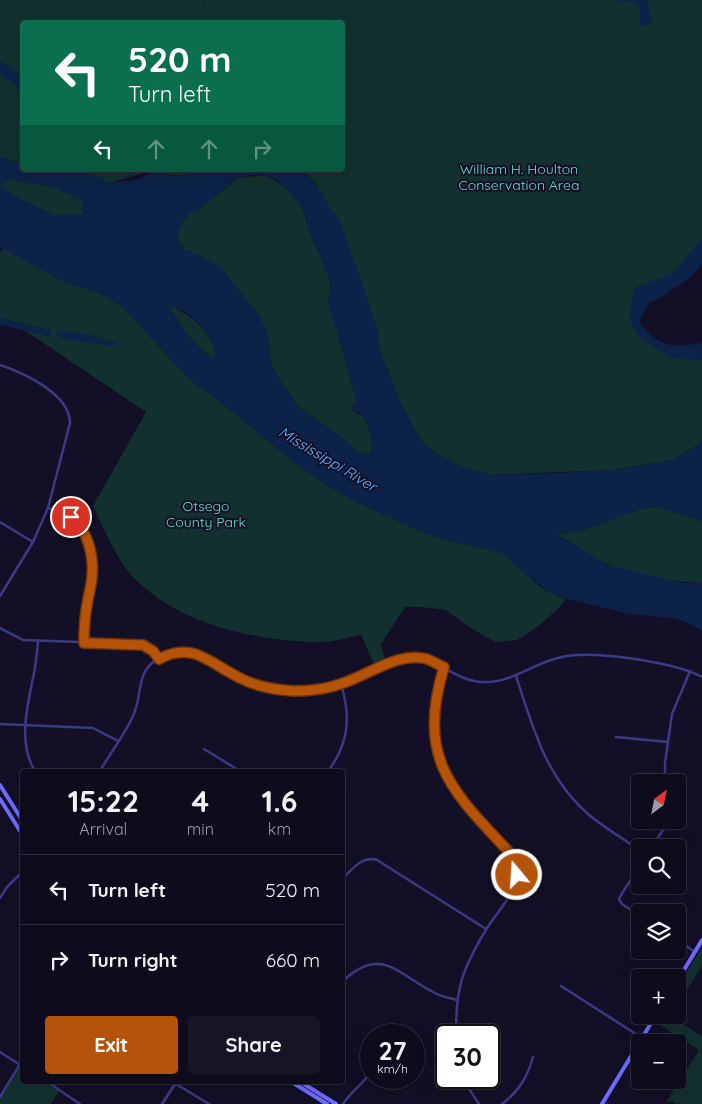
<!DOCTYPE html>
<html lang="en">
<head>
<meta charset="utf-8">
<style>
  :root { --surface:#0e0b1c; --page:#171425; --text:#f1f3f6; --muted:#9b9ba3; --line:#2e2b3b; --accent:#b45309 }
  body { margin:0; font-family:Quicksand,sans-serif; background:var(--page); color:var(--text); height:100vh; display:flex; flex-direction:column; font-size:19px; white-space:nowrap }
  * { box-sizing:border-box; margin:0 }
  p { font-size:16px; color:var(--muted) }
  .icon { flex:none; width:28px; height:28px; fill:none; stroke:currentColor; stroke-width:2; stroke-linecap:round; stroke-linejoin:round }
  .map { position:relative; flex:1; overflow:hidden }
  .panel { position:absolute; left:20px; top:769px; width:325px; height:315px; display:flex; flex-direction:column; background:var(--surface); border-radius:5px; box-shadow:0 5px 20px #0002,0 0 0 1px var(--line) }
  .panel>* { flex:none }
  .top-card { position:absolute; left:20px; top:20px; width:325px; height:152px; border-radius:5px; box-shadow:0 5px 20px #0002,0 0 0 1px var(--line); background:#0b6e4f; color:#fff; overflow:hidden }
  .needle { width:32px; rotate:32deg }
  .fabs { position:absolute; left:631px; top:774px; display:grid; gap:10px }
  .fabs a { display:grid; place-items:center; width:55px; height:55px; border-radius:5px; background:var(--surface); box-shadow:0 5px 20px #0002,0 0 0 1px var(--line); font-size:25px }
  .speed { position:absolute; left:360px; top:1024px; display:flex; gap:10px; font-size:25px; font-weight:700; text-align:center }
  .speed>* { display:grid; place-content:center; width:65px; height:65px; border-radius:50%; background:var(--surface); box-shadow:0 5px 20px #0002,0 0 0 1px var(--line); line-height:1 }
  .speed small { font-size:12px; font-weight:400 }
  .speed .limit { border:2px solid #111; border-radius:8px; background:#fff; color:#111 }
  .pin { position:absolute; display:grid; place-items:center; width:42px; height:42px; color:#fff; margin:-21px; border:2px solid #fff; border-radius:50%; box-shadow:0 1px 5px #0007 }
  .me { position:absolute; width:55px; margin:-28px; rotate:342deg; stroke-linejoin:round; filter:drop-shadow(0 0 4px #0008) }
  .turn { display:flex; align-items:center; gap:18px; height:105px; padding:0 25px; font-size:22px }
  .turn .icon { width:65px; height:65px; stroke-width:2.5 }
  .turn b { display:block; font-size:35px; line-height:42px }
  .lanes { display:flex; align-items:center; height:48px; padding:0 25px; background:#0003; justify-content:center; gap:25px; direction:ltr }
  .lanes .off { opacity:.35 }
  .eta { display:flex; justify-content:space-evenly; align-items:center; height:85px; text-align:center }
  .eta b { font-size:30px; font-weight:700; line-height:35px }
  .action { display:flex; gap:10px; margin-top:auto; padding:10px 25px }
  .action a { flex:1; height:58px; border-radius:5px; background:var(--accent); color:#fff; font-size:20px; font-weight:700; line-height:58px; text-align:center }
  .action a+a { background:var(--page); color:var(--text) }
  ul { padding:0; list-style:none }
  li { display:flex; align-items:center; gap:15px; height:70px; padding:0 25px; border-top:1px solid var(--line) }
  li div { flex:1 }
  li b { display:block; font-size:19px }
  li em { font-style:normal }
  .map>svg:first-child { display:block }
  .green { fill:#12302f }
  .water { fill:#0c2248; fill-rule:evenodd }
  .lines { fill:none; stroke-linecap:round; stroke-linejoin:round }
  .stream { stroke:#0c2248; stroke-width:1 }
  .minor { stroke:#3d3a85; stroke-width:2.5 }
  .tertiary { stroke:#3d3a85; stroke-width:3 }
  .secondary { stroke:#6f6bff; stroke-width:4 }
  .route-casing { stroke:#753606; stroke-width:12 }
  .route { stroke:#b45309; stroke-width:9 }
  .labels { text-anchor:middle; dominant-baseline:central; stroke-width:4; stroke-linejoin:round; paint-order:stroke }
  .park-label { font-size:14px; fill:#5fe0c0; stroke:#130f26 }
  .water-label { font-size:15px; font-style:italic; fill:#62b6ff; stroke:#130f26 }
</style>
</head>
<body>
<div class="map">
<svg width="702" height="1104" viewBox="0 0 702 1104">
  <rect width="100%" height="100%" fill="#130f26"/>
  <g class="green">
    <path d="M0 0H249L250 1 253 0H702V252L642 303 637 323 652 339 702 357V441L692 449 672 460 612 470 489 475 461 466 436 454 421 441 400 402 377 344 378 334 315 183 301 170H342V22H22V164L0 157Z"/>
    <path d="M85 170H196L183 176 146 172 111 183 100 179Z"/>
    <path d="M264 175C278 180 291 190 299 203 305 212 306 223 310 233 316 249 327 265 330 283 331 288 330 293 328 298L357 402 352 407 353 411 363 416C369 426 374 441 371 453L367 454 355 451 344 439 298 407 275 373 270 359V343L258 315 221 268 202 257 185 250 179 242 177 234 184 219 191 212 199 209 238 178Z"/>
    <path d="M7 180H13L54 187 82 200 84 203 81 209 85 214 54 215 22 200 0 186 1 183Z"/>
    <path d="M3 248 63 281 100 293 123 307 188 378 224 405 294 462 327 485 355 501 408 526 436 537 503 553 539 586 549 592 566 599 560 607 536 628 517 640 496 642 470 628 446 610 422 607H405L381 644 386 664 376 668 361 635C348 637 334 642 320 642 312 643 302 641 294 641 237 636 175 620 134 578 118 562 103 527 93 506L146 412 24 330 48 336 51 331 0 318V253Z"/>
    <path d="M171 305C191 316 214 332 216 357 201 359 178 321 171 310L170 307Z"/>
    <path d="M658 507 702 521V582C675 583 635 576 610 565 592 558 576 544 558 536V534L583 530 640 509Z"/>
    <path d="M702 947V965L678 1005V986Z"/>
    <path d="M659 1015H673L675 1019 702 1036V1104H681L678 1103 676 1104 671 1101 665 1104 699 1050 655 1022Z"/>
    <path d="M19 1069H22V1081H43L59 1091 51 1104H0V1099Z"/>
  </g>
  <g class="water">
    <path d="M615 0H647L652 21 646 27 640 24V8L634 3Z"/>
    <path d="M0 61 22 76V100L16 85 0 74Z"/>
    <path d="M0 157 22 164V170H85L100 179 111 183 139 179 149 174 150 170H165L171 175 179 176H183L196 170H301L314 183 340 222 364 288 378 332 377 344 400 402 421 441 436 454 461 466 489 475 558 473 612 470 672 460 692 449 702 441V521L658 507 640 509 583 530 559 534 558 536 609 565 683 583 702 582V631L686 622 673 618 629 614 571 600 549 592 514 565 503 553 436 537 408 526 355 501 327 485 294 462 224 405 188 378 123 307 100 293 63 281 0 247V185L22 200 54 215 85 214 81 209 84 203 82 200 54 187 13 180H7L0 184ZM255 175H264L275 179 288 189 299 203 305 214 309 231 320 255 331 284 328 305 343 350 357 402 351 409C354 411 359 412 362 415 370 422 373 443 371 453L367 454 355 451 344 439 298 407 275 373 270 359V343L266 329 258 315 221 268 215 263 185 250 179 242 177 234 184 219 191 212 199 209 237 178ZM170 306C189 308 215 337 216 357 202 359 187 333 180 323 176 317 171 313 170 306Z"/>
    <path d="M702 238V264L691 277 663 296 649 303 639 322C660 348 671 348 702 343V360L670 358 638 337 629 318 634 288 673 273Z"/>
    <path d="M0 318 49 330 52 334 48 336 0 325Z"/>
    <path d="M60 331 93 335 106 341 115 342 116 343 111 346 60 338 56 334Z"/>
  </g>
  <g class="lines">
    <path class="stream" d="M203 0 212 22"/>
    <g class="minor">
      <path d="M0 365C24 373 70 394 70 423L48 508 33 542 0 596"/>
      <path d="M48 508 67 515 76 520 83 529 87 538 93 574 86 611 84 643"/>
      <path d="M0 522 33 542"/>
      <path d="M0 628 23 640 138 644 150 649 159 659"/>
      <path d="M444 667C430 711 429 756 457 795 467 809 480 821 492 834 501 844 515 854 517 867 520 889 498 911 487 928 479 941 472 954 466 968 457 989 456 1012 456 1035"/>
      <path d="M516 676C533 728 546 778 589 815 605 828 623 839 640 850"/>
      <path d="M0 724 93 728 118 741"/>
      <path d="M616 737 668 742"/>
      <path d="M204 749 240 771"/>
      <path d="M35 771C17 742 28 704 34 673 36 663 37 652 38 642"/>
      <path d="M100 771C110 753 124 736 133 716 145 690 132 669 167 654 196 642 224 673 250 683 270 690 292 692 313 690 348 686 374 664 406 659 435 654 455 682 483 682 512 683 532 664 558 658 589 649 674 662 702 677"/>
      <path d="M328 771C349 744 351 716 341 684"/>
      <path d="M665 782V763L672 714 690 671"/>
      <path d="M651 848 663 830 666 820"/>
      <path d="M640 865 621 895 619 899 622 904 640 916"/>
      <path d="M342 879C353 869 362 855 377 860L486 929"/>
      <path d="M0 898 7 887 22 872"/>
      <path d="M678 940 695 952"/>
      <path d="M342 982C381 944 398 975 435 993 442 997 450 998 457 1000"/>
      <path d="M561 986 642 1038"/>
      <path d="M0 1052 22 1066"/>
      <path d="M462 1078 479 1104"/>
      <path d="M46 1081 80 1104"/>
      <path d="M176 1084 209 1104"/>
      <path d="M0 1097 22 1061"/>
      <path d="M343 1104C351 1091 364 1084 371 1071"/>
      <path d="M502 1104C519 1091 527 1078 533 1057"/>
    </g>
    <path class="tertiary" d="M162 1104 177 1081"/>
    <g class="secondary">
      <path d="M0 785 22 820"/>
      <path d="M0 799 22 834"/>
      <path d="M678 980 702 940"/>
      <path d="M290 1081 327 1104"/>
      <path d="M299 1081 336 1104"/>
      <path d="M602 1104 656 1015"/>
    </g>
  </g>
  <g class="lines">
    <defs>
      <path id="route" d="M71 517C88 530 94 556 92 577 91 589 87 600 86 612 84 622 84 633 84 643L143 645 153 651 159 659C194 640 211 665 242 679 258 687 277 690 294 691 311 691 328 689 343 683 369 675 398 651 427 659 433 661 438 665 444 667 416 760 452 791 511 854L516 864 517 875"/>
    </defs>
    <use href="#route" class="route-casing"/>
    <use href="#route" class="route"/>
  </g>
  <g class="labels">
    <g class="park-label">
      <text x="519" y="169">William H. Houlton<tspan x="519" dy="16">Conservation Area</tspan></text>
      <text x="206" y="506">Otsego<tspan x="206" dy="16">County Park</tspan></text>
    </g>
    <g class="water-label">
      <text transform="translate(328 459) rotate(31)">Mississippi River</text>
    </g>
  </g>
</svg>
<div class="fabs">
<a><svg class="needle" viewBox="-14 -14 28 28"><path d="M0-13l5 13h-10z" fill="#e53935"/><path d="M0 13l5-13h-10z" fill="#9b9ba3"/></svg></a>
<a><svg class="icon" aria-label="search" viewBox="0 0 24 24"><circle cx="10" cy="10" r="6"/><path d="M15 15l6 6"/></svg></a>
<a><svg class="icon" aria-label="layers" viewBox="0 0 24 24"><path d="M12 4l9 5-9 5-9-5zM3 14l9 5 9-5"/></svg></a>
<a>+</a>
<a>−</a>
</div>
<div class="speed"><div>27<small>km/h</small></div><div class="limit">30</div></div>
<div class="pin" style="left:71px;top:517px;background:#d93025"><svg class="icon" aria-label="arrive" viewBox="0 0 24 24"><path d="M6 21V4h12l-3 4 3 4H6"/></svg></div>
<svg class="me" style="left:517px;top:875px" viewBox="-20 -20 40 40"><circle r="17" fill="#b45309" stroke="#fff" stroke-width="3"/><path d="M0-11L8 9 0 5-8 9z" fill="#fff"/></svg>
<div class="top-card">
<div class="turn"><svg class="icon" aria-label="left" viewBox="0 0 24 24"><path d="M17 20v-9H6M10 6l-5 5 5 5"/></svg><div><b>520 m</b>Turn left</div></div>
<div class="lanes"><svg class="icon" aria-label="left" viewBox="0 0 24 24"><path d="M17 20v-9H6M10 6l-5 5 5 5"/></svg><svg class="icon off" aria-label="ahead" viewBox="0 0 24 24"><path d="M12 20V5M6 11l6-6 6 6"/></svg><svg class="icon off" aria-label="ahead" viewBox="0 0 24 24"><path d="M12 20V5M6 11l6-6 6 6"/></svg><svg class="icon off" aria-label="right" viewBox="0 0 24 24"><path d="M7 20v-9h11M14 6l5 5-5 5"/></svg></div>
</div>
<section class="panel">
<div class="eta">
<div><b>15:22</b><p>Arrival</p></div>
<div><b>4</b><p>min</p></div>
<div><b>1.6</b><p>km</p></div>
</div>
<ul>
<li><svg class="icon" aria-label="left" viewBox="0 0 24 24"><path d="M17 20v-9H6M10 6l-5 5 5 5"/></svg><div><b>Turn left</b></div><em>520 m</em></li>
<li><svg class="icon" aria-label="right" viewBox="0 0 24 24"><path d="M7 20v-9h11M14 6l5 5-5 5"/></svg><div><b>Turn right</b></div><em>660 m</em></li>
</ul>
<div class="action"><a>Exit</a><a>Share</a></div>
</section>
</div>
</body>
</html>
